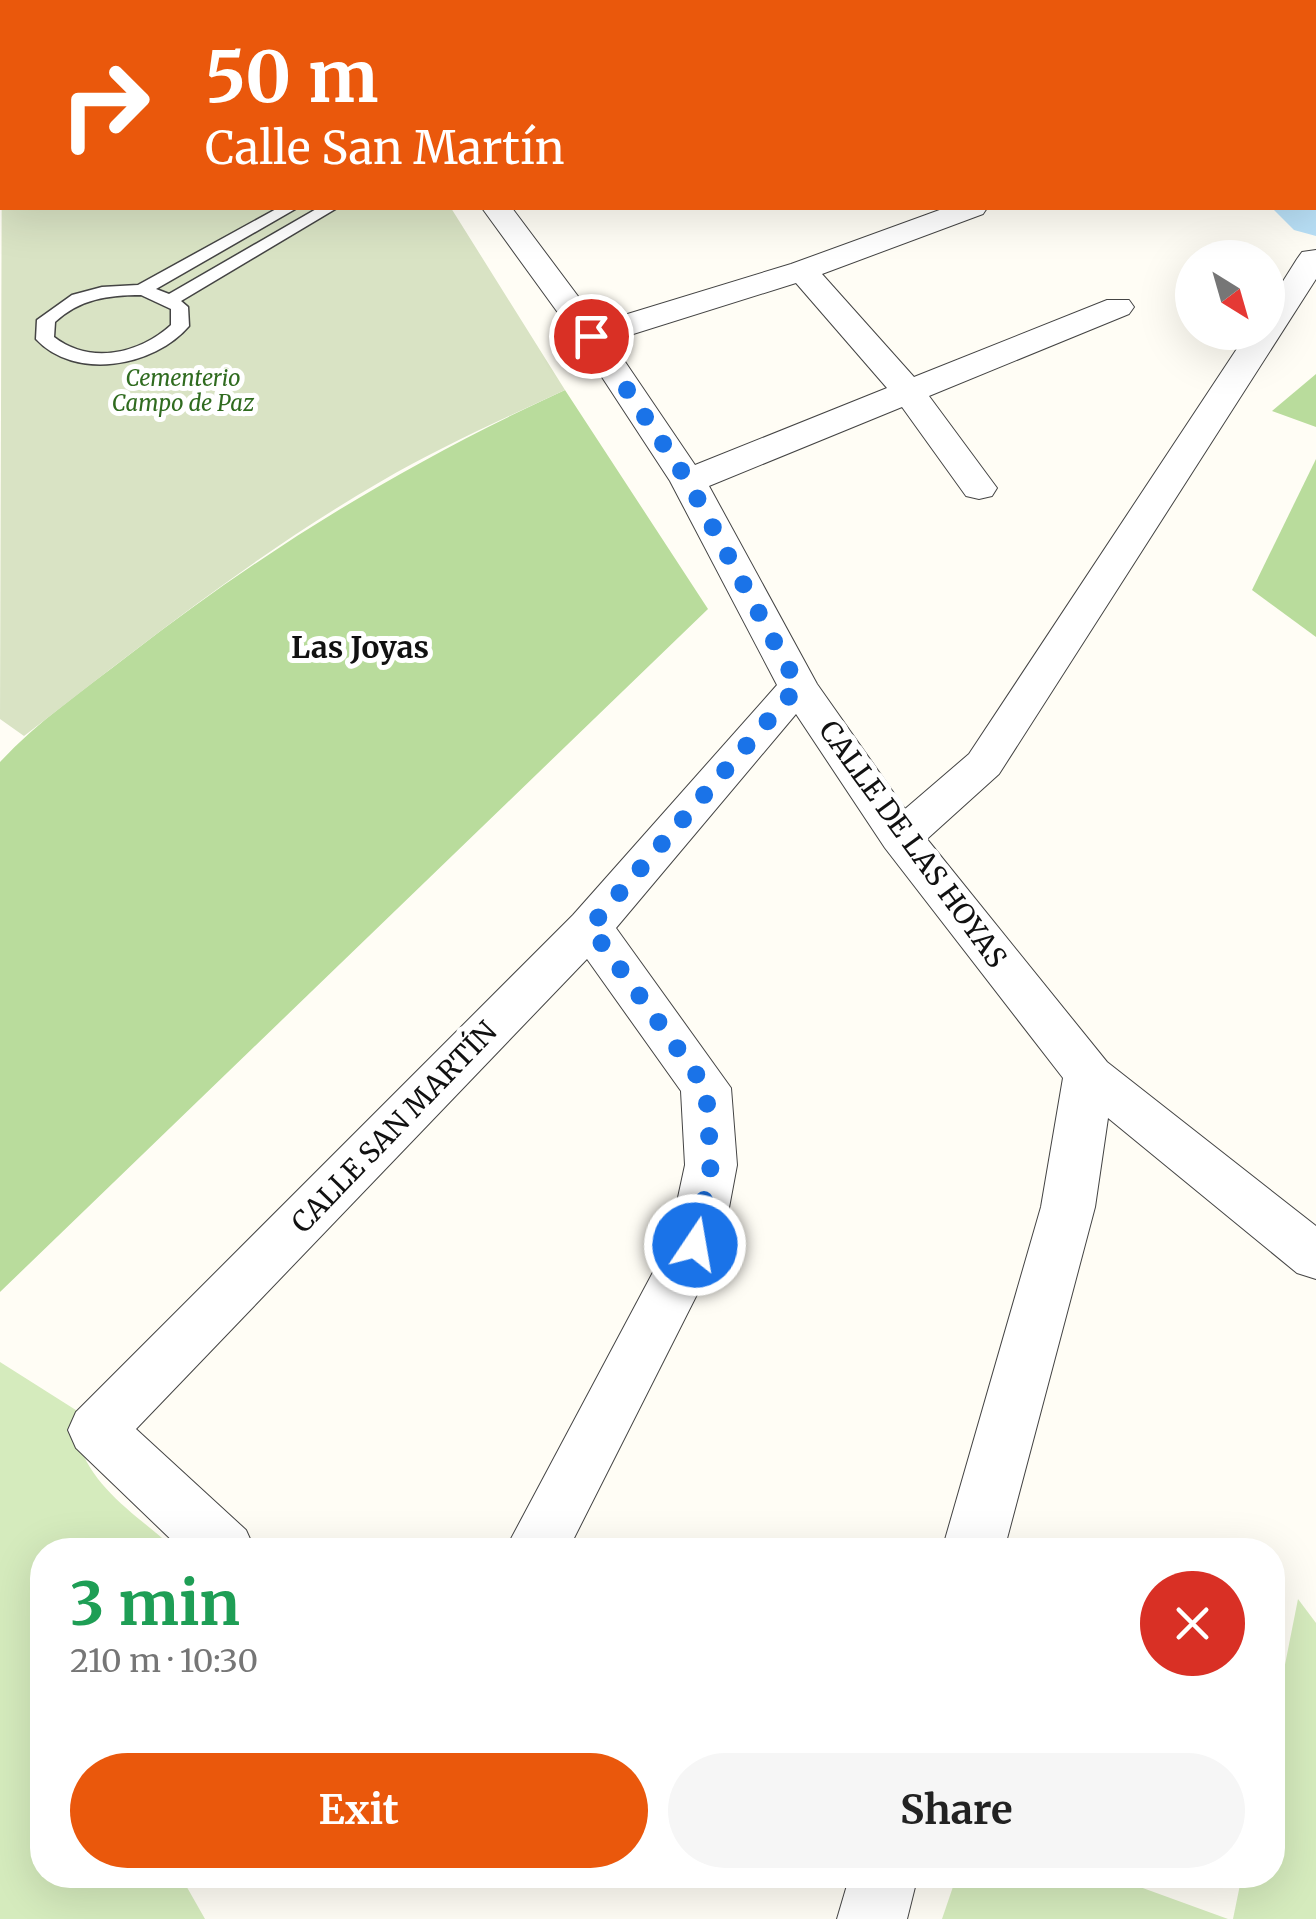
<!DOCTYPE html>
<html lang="en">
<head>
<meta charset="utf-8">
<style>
  :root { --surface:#fff; --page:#f6f6f6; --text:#222; --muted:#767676; --accent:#ea580c }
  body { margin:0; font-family:Merriweather,serif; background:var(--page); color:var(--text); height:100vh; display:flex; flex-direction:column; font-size:38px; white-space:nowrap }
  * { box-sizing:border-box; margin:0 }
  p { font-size:32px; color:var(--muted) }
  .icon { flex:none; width:55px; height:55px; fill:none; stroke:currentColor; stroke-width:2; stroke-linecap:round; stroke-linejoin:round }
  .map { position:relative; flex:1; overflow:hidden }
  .side { position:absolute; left:30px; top:1538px; width:1255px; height:350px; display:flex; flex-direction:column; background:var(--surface); border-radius:40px; box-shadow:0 10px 40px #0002 }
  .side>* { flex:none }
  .guide { position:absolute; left:0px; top:0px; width:1318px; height:210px; box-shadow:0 10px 40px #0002; background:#ea580c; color:#fff; overflow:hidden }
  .needle { width:65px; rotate:143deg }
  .tools { position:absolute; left:1175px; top:240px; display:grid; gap:20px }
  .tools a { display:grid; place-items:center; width:110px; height:110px; border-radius:50%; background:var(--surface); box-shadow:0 10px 40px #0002; font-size:50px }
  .pin { position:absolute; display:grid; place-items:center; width:85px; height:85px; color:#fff; margin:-42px; border:5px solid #fff; border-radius:50%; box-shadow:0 2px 10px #0007 }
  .me { position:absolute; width:110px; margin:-55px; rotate:12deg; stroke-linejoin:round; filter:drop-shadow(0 0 8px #0008) }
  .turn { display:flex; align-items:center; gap:35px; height:210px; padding:0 40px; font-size:45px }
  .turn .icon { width:130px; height:130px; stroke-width:2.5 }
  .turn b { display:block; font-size:70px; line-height:85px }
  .round { display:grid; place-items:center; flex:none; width:105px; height:105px; border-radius:52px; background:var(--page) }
  .summary { display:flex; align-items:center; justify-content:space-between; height:170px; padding:0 40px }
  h1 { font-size:60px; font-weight:700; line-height:75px; color:#1e9e55 }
  .action { display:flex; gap:20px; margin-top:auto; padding:20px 40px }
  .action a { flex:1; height:115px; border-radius:60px; background:var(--accent); color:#fff; font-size:40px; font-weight:700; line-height:115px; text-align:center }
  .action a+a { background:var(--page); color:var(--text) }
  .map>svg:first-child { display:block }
  .green { fill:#d5ebbd }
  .forest { fill:#b9dc9c }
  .cemetery { fill:#d9e3c4 }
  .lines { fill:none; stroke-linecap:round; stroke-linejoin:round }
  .river { fill:#b9e0f7; fill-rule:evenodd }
  .service-casing { stroke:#444; stroke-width:3 }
  .minor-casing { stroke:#444; stroke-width:2 }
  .service { fill:#fff; fill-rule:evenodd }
  .minor { fill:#fff; fill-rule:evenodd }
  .route { stroke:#1a73e8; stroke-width:18; stroke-dasharray:0 32.4 }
  .labels { text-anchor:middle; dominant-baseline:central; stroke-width:10; stroke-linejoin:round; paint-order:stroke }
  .far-park-label { font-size:22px; font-style:italic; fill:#2f6b1f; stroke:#fff }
  .street-label { font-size:28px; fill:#111; stroke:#fff }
  .neighbourhood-label { font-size:30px; font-weight:bold; fill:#111; stroke:#fff }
</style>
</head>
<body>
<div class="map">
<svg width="1316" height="1919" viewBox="0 0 1316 1919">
  <rect width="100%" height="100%" fill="#fffdf5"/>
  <g class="green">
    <path d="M0 1362 90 1419 79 1443C93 1490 141 1518 176 1550H42V1875H180L205 1919H0Z"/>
    <path d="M1298 1599 1316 1623V1919H1233L1242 1875H1272L1273 1725Z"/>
    <path d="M957 1875H1107L1228 1919H942Z"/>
  </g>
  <g class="forest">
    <path d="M1316 374V427L1272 411Z"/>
    <path d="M565 390 708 609 0 1292V762C38 721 85 689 129 655 269 547 404 464 565 390Z"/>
    <path d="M1316 459V637L1252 590Z"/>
  </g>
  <path class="cemetery" d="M2 106V208H451L565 390C503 419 440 447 380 482 254 555 139 647 24 736L0 719Z"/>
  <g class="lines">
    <g class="river">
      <path d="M719 0H774L775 2H721Z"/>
      <path d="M1316 193V236L1294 230 1272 208H1315Z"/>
    </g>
    <defs>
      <path id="service" d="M278 208H297L156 289 169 294 318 208H337L181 301 188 307 189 326C154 367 75 381 36 339L37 320 72 295 102 287 138 285ZM141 295 171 309V325C139 354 90 365 54 337L55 322C80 299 108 295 141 295Z"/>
      <g id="minor">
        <path d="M265 0H293L295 2H267Z"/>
        <path d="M482 208H512L598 323 791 264 945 208H987L983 214 822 274 914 377 1107 300H1129L1134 307 1129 314 929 396 997 488 992 496 979 499 966 496 902 407 709 486 817 684 905 809 969 754 1248 332H1268V305L1297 259 1302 252 1316 250V279L999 774 927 839 1107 1062 1316 1226V1279L1297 1273 1108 1118 1095 1207 1004 1550H942L1041 1207 1063 1078 885 848 796 714 616 928 731 1088 737 1165 722 1245 568 1550H505L668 1244 685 1165 681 1091 587 959 136 1429 246 1530 255 1550H182L76 1448 68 1430 76 1412 573 915 777 685 670 481 577 339ZM796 283 887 388 695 465 611 341Z"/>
        <path d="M850 1875H918L907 1919H837Z"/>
      </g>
    </defs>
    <use href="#service" class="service-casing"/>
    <use href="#minor" class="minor-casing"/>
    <use href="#service" class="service"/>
    <use href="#minor" class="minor"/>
  </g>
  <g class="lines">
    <path class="route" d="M591 336 688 481 798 686 590 927 706 1088 711 1165 695 1245"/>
  </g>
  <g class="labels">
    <g class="far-park-label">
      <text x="183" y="378">Cementerio<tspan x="183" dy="25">Campo de Paz</tspan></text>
    </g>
    <g class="street-label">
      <text transform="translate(913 844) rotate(54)">CALLE DE LAS HOYAS</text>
      <text transform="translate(394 1127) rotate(-46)">CALLE SAN MARTÍN</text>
    </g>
    <g class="neighbourhood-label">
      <text x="360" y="647">Las Joyas</text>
    </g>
  </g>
</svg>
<div class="tools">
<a><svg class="needle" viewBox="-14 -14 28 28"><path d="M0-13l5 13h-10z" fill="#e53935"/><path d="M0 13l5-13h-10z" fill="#767676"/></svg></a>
</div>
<div class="pin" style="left:591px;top:336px;background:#d93025"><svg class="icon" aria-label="arrive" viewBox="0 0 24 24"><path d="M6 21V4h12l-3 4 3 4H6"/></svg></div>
<svg class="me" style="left:695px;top:1245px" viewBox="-20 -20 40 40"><circle r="17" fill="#1a73e8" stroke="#fff" stroke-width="3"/><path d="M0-11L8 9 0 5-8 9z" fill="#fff"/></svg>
<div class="guide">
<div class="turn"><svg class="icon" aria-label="right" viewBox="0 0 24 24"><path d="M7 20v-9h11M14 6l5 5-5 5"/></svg><div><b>50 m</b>Calle San Martín</div></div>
</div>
<section class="side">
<div class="summary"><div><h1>3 min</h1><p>210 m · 10:30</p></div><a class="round" style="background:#d93025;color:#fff"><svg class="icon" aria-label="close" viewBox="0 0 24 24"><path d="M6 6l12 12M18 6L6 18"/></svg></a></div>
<div class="action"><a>Exit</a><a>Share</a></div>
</section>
</div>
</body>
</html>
